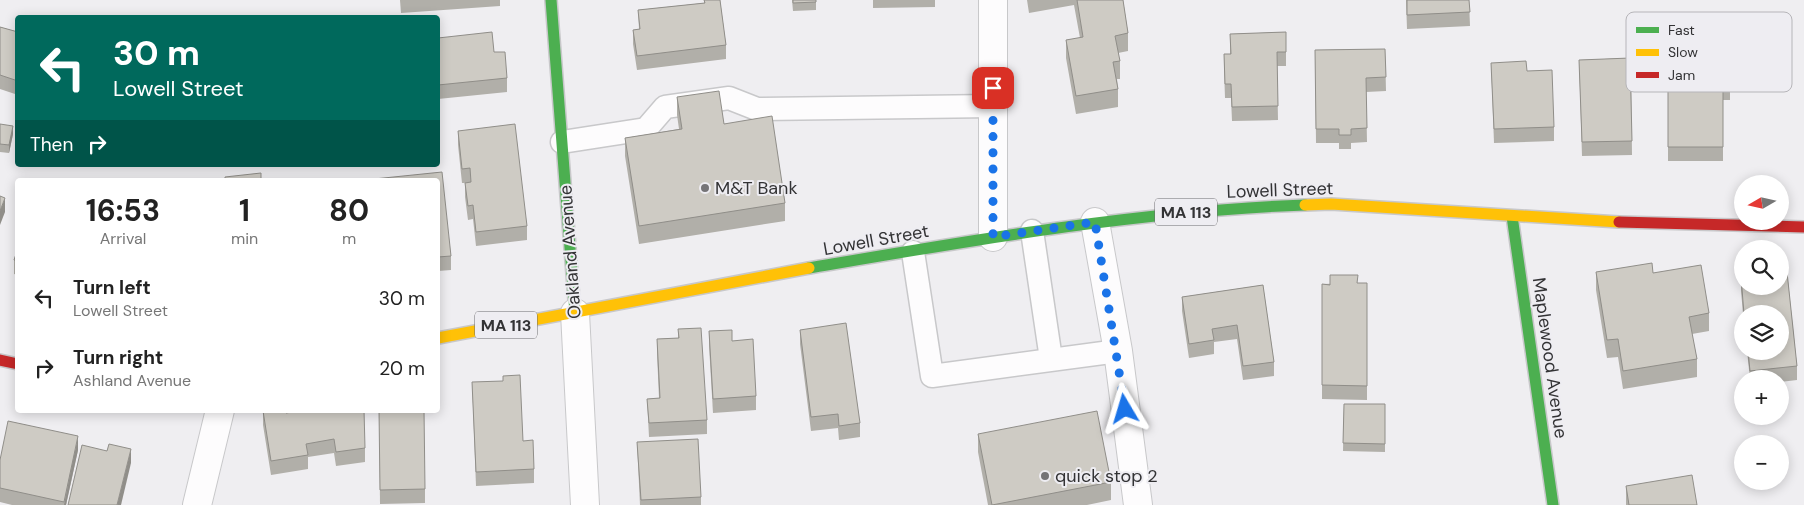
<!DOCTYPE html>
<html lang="en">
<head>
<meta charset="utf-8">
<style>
  :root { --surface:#fff; --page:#f2f2f2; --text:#222; --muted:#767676 }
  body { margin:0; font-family:"DM Sans",sans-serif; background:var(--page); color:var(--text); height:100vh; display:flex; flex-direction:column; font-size:19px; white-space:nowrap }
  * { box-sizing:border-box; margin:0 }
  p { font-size:16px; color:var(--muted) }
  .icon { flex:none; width:28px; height:28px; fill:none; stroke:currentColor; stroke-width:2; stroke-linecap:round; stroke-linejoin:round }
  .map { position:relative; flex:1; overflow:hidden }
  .panel { position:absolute; left:15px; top:178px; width:425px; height:235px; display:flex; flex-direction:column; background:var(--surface); border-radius:5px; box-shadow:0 2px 12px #0003 }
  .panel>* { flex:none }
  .top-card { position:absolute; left:15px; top:15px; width:425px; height:152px; border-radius:5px; box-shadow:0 2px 12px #0003; background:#00695c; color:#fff; overflow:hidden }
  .needle { width:32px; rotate:261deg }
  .fabs { position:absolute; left:1734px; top:175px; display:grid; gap:10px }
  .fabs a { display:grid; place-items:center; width:55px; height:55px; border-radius:50%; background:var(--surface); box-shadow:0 2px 12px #0003; font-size:25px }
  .pin { position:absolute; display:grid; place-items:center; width:42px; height:42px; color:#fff; margin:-21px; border-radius:10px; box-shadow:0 2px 8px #0006 }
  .me { position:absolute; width:55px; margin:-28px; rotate:353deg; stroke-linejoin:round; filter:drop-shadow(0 0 4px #0008) }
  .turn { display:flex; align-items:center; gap:18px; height:105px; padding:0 15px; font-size:22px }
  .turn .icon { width:65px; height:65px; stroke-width:2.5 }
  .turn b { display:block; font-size:35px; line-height:42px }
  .then { display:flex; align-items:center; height:48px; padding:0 15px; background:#0003; gap:10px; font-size:19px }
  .eta { display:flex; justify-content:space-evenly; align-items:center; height:85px; text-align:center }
  .eta b { font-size:30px; font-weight:700; line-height:35px }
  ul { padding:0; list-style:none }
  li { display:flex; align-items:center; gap:15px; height:70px; padding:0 15px }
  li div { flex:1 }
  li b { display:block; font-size:19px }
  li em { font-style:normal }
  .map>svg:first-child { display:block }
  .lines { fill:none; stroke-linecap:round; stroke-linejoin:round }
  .lane-casing { stroke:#c8c8ca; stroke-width:25 }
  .street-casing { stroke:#c8c8ca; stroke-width:30 }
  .fast-casing { stroke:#c8c8ca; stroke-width:14 }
  .slow-casing { stroke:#c8c8ca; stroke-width:14 }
  .jam-casing { stroke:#c8c8ca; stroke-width:14 }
  .lane { stroke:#fdfcfd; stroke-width:22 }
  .street { stroke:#fdfcfd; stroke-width:28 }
  .fast { stroke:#4caf50; stroke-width:11 }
  .slow { stroke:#ffc107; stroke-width:11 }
  .jam { stroke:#c62828; stroke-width:11 }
  .wall { fill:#b1afa9 }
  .shaded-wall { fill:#908e89 }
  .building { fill:#cecbc4; stroke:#908e89 }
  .route { stroke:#1a73e8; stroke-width:9; stroke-dasharray:0 16.2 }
  .poi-dot { fill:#757477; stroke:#eeedf2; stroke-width:2 }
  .labels { text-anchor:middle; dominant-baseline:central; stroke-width:4; stroke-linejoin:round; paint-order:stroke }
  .shield { fill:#eeedf2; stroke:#6b6b6e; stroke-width:1 }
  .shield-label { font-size:16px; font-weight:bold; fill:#333335 }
  .poi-label { font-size:18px; fill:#333335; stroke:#eeedf2; text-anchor:start }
  .street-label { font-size:18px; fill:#333335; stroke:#eeedf2 }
  .key { fill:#eeedf2; stroke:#b6b5b9; stroke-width:1 }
  .key-label { font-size:14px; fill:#333335 }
</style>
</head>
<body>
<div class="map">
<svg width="1804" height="505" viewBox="0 0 1804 505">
  <rect width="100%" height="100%" fill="#efeef1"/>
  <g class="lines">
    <defs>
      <g id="lane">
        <path d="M562 142 646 129 665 107 729 98 757 109 993 106"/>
        <path d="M1032 231 1051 359"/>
        <path d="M913 252 932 376 1118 351"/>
      </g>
      <g id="street">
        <path d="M1095 222 1118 351 1138 505"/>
        <path d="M993 237V0"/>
        <path d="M575 313 585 505"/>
        <path d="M197 505 220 410"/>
      </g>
      <g id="fast">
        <path d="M551 0 575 313"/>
        <path d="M1512 216 1553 505"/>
        <path d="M809 268C974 240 1138 211 1305 205"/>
      </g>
      <g id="slow">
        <path d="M1305 205 1331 204 1619 222"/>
        <path d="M438 338 809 268"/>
      </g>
      <g id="jam">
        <path d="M1619 222 1804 227"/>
        <path d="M0 360 18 364"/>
      </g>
    </defs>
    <use href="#lane" class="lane-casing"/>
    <use href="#street" class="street-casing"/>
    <use href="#fast" class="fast-casing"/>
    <use href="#slow" class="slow-casing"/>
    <use href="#jam" class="jam-casing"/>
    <use href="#lane" class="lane"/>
    <use href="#street" class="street"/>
    <use href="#fast" class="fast"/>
    <use href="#slow" class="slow"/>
    <use href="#jam" class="jam"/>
  </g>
  <g class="wall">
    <path d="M400 0H500V6L401 13Z"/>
    <path d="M704 0H720L726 45V59L637 70 633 44V30L639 29 638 10 704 3Z"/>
    <path d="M792 0H816V10L793 11Z"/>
    <path d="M873 0H935V7L873 8Z"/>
    <path d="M1027 0H1123L1128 33V51L1118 53 1120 61V79H1117L1118 89V107L1076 114 1066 58V40L1080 38 1074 5 1029 13Z"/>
    <path d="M1406 0H1469L1470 26 1407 29Z"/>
    <path d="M1651 26V66H1631L1632 155 1582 156 1579 60 1630 58Z"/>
    <path d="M0 27 18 32V95L0 89Z"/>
    <path d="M1286 32V66H1277L1278 120 1232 121 1231 98H1225L1224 68V54H1230V34Z"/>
    <path d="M438 38 494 52 507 78V92L438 99Z"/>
    <path d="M1385 49 1386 91 1366 92 1367 142 1351 143V149H1339V143H1316L1315 50Z"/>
    <path d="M1491 63 1527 71 1554 127V141L1494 143Z"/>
    <path d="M1730 66V100H1723V161H1668V67Z"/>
    <path d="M677 97 724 124 785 203V221L639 244 625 156V138L679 129 677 115Z"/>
    <path d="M0 124 13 134 9 153 0 152Z"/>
    <path d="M458 131 527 226V240L476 246 473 219 468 220 465 197V183H466H462L458 145Z"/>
    <path d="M438 180 451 256V270L438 271Z"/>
    <path d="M18 248V275L14 274V260Z"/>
    <path d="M1596 272 1653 273 1709 313V331L1692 334 1697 359V377L1623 389 1618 357 1607 358 1596 290Z"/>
    <path d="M1787 272 1797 366V380L1780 382V379H1750L1747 351H1780V314H1743L1741 291V277H1742V286H1780V273Z"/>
    <path d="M1357 283H1367V400L1322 399V284Z"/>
    <path d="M1263 285 1274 362V376L1243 380 1237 339 1214 342V354L1189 358 1182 311V297Z"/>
    <path d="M678 329 707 420V434L649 437 647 399 659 398 657 353V339L678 338Z"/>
    <path d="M800 330 860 423V437L839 440 838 428 811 431 800 344Z"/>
    <path d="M709 331 732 341 756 396V410L713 413 709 345Z"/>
    <path d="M472 382 523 441 534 469V483L476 486Z"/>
    <path d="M1344 404H1385V452L1343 451Z"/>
    <path d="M379 410 425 489V503L380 504Z"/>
    <path d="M263 411 286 413 365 448V462L336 466 334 453 308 457V469L271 475 263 425Z"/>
    <path d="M978 434 1111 482V500L1087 505H988L978 452Z"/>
    <path d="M637 442 701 497V505H640Z"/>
    <path d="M78 450 66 505H12L0 502V460Z"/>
    <path d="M1626 486 1697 505H1626Z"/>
  </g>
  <g class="shaded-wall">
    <path d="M13 126V134L9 153V145Z"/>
    <path d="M5 198V212L0 225V211Z"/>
    <path d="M78 436V450L66 505H64Z"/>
    <path d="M131 449V463L121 505H117Z"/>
  </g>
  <g class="building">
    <path d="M704 0H720L726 45 637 56 633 30 640 29 638 10 705 3Z"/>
    <path d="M793 0H816V2L793 3Z"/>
    <path d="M1077 0H1123L1128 33 1115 36 1120 61 1113 62 1118 89 1076 96 1066 40 1083 37Z"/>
    <path d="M1407 0H1469L1470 12 1407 15Z"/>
    <path d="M0 27 18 32V81L0 75Z"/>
    <path d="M492 32 494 52H505L507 78 438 85V38Z"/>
    <path d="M1286 32V52H1277L1278 106 1232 107 1231 84H1225L1224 54H1231L1230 34Z"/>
    <path d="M1385 49 1386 77 1366 78 1367 128 1351 129V135H1339V129H1316L1315 50Z"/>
    <path d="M1630 58 1632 141 1582 142 1579 60Z"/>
    <path d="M1526 61 1527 71 1552 70 1554 127 1494 129 1491 63Z"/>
    <path d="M1730 66V86H1723V147H1668V67Z"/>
    <path d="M719 91 724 124 772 116 785 203 639 226 625 138 682 129 677 97Z"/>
    <path d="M0 124 13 126 9 145 0 144Z"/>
    <path d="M515 124 527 226 476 232 473 205 468 206 465 183 471 182 470 168 462 169 458 131Z"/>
    <path d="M442 172 451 256 438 257V180H374V179Z"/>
    <path d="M261 173V180H225V177Z"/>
    <path d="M0 196 5 198 0 211Z"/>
    <path d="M18 248V261L14 260Z"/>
    <path d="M1652 263 1653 273 1701 265 1709 313 1689 317 1697 359 1623 371 1618 339 1607 340 1596 272Z"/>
    <path d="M1787 272 1797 366 1750 371 1748 351H1780V314H1744L1741 277H1742V286H1780V273Z"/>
    <path d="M1330 275H1358L1357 283H1367V386L1322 385V284L1330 285Z"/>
    <path d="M1263 285 1274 362 1243 366 1237 325 1212 329 1214 340 1189 344 1182 297Z"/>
    <path d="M846 323 860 423 839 426 838 414 811 417 800 330Z"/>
    <path d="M701 328 707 420 649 423 647 399 660 398 657 339 679 338 678 329Z"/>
    <path d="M732 330V341L753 339 756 396 713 399 709 331Z"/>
    <path d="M520 375 523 441 533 440 534 469 476 472 472 382 503 381V376Z"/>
    <path d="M1344 404H1385V444L1343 443Z"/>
    <path d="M270 410H285L286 413 303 410H364L365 448 336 452 334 439 306 444 308 455 271 461 263 411Z"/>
    <path d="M379 410H424L425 489 380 490Z"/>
    <path d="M1097 411 1111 482 992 505 978 434Z"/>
    <path d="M8 421 78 436 64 502 0 488V460Z"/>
    <path d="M698 439 701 497 641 500 637 442Z"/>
    <path d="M109 444 131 449 117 505H68L82 445 107 451Z"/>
    <path d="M1692 475 1697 505H1629L1626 486Z"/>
  </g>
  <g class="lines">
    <path class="route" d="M993 88V237L1095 222 1125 409"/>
  </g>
  <g class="poi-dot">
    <circle cx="705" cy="188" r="5"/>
    <circle cx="1045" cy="476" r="5"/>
  </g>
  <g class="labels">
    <g class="shield">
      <rect x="1155" y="198.5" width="62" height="27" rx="4"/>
      <rect x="475" y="311.5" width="62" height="27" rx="4"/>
    </g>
    <g class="shield-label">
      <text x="1186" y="212">MA 113</text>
      <text x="506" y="325">MA 113</text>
    </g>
    <g class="poi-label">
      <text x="715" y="188">M&amp;T Bank</text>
      <text x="1055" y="476">quick stop 2</text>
    </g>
    <g class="street-label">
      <text transform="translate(1280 190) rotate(-2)">Lowell Street</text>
      <text transform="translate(876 240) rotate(-10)">Lowell Street</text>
      <text transform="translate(570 252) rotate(-94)">Oakland Avenue</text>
      <text transform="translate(1550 358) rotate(82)">Maplewood Avenue</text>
    </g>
  </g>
  <rect x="1626" y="12" width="166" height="80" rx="8" class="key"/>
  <rect x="1636" y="27" width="23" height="6" fill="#4caf50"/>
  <rect x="1636" y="49" width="23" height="7" fill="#ffc107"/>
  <rect x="1636" y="72" width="23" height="6" fill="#c62828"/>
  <g class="key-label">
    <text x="1668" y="35">Fast</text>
    <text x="1668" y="57">Slow</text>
    <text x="1668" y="80">Jam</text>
  </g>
</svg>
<div class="fabs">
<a><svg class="needle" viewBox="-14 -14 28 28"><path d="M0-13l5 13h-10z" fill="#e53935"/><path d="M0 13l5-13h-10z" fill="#767676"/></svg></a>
<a><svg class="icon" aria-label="search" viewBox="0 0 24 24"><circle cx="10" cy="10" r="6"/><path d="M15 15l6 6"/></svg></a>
<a><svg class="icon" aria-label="layers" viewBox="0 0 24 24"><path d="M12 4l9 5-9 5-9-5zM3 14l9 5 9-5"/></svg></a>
<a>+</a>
<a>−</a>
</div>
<div class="pin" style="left:993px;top:88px;background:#d93025"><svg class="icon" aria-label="arrive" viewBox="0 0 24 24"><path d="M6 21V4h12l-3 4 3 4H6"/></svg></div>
<svg class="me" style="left:1125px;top:409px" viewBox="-20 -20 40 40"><path d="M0-17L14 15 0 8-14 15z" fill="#1a73e8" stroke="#fff" stroke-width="4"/></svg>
<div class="top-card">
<div class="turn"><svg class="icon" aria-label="left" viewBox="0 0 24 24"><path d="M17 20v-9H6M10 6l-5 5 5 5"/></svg><div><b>30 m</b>Lowell Street</div></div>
<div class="then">Then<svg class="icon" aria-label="right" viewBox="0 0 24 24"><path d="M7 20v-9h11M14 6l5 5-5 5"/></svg></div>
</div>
<section class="panel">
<div class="eta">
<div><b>16:53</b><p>Arrival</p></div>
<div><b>1</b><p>min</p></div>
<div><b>80</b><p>m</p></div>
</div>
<ul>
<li><svg class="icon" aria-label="left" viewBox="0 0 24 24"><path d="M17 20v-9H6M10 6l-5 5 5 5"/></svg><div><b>Turn left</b><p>Lowell Street</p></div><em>30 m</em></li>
<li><svg class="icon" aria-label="right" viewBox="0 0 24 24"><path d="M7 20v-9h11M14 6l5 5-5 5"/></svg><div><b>Turn right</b><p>Ashland Avenue</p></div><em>20 m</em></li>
</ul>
</section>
</div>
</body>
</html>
